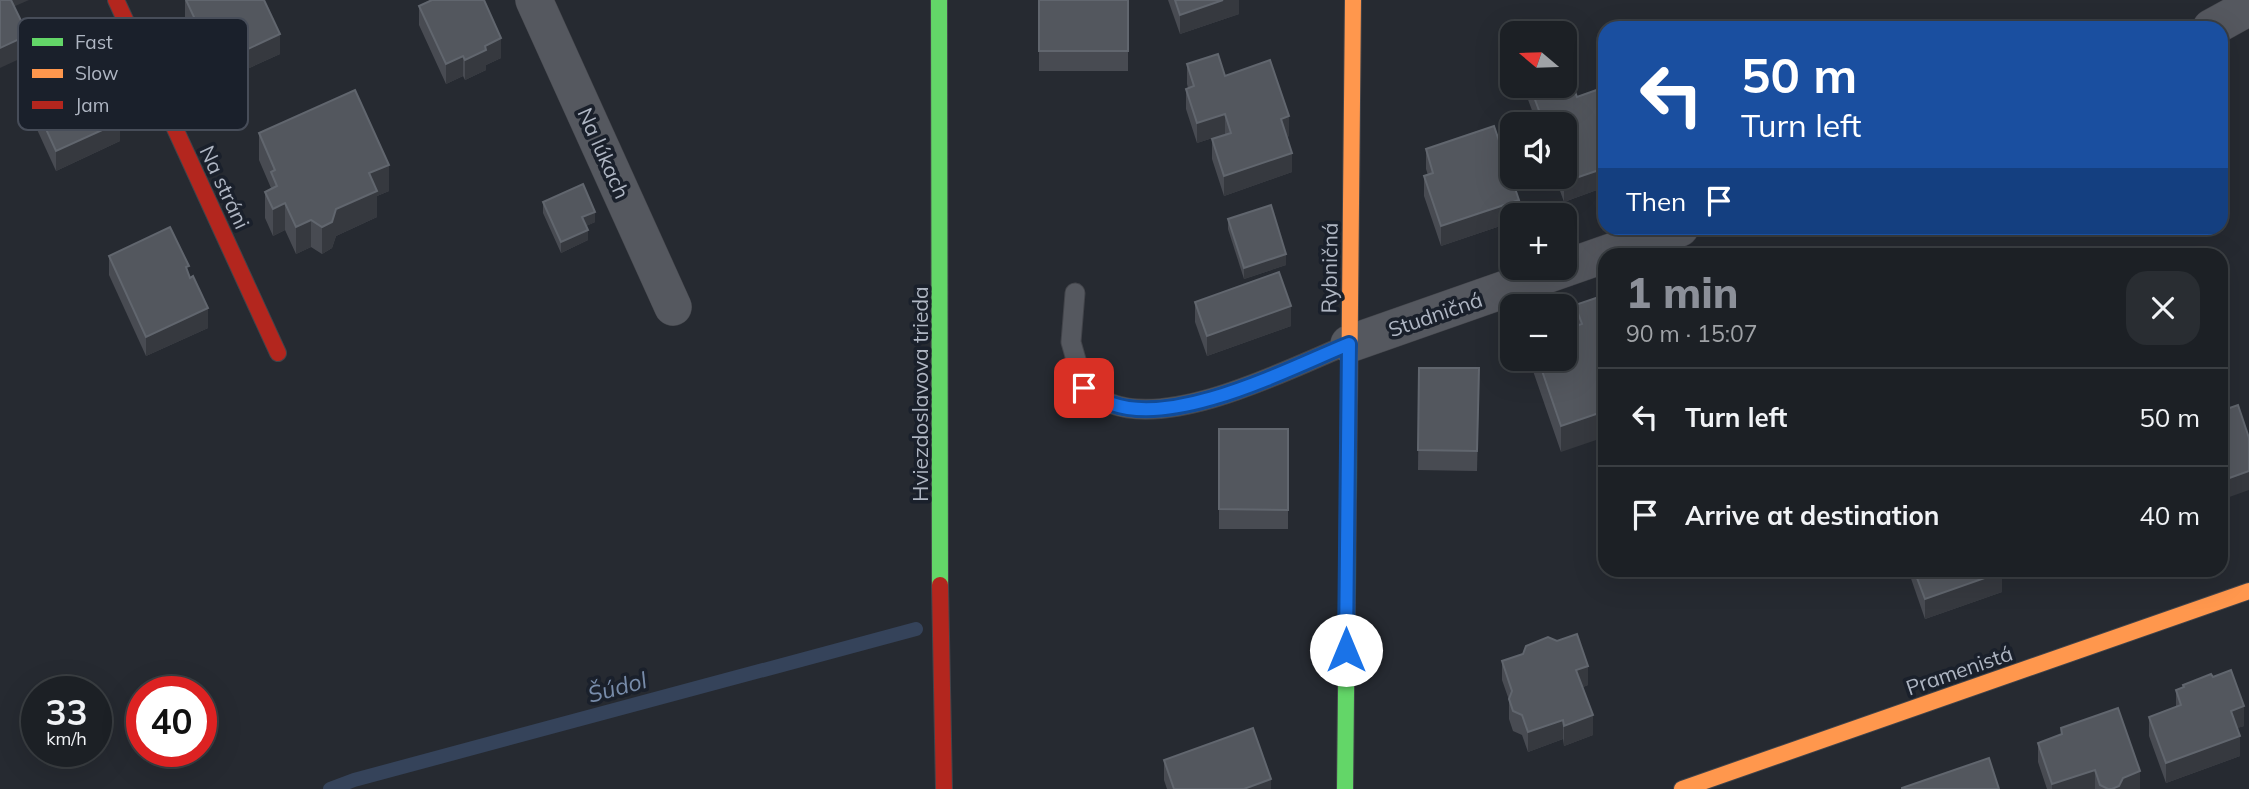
<!DOCTYPE html>
<html lang="en">
<head>
<meta charset="utf-8">
<style>
  :root { --surface:#1c2025; --page:#292d32; --text:#f1f3f6; --muted:#a0a3a7; --line:#3a3e42; --accent:#8c9099 }
  body { margin:0; font-family:Mulish,sans-serif; background:var(--page); color:var(--text); height:100vh; display:flex; flex-direction:column; font-size:26px; white-space:nowrap }
  * { box-sizing:border-box; margin:0 }
  p { font-size:23px; color:var(--muted) }
  .icon { flex:none; width:38px; height:38px; fill:none; stroke:currentColor; stroke-width:2; stroke-linecap:round; stroke-linejoin:round }
  .map { position:relative; flex:1; overflow:hidden }
  .side { position:absolute; left:1598px; top:248px; width:630px; height:329px; display:flex; flex-direction:column; background:var(--surface); border-radius:21px; box-shadow:0 7px 28px #0002,0 0 0 2px var(--line) }
  .side>* { flex:none }
  .hud { position:absolute; left:1598px; top:21px; width:630px; height:214px; border-radius:21px; box-shadow:0 7px 28px #0002,0 0 0 2px var(--line); background:#1a4fa0; color:#fff; overflow:hidden }
  .needle { width:46px; rotate:289deg }
  .buttons { position:absolute; left:1500px; top:21px; display:grid; gap:14px }
  .buttons a { display:grid; place-items:center; width:77px; height:77px; border-radius:14px; background:var(--surface); box-shadow:0 7px 28px #0002,0 0 0 2px var(--line); font-size:35px }
  .speed { position:absolute; left:21px; top:676px; display:flex; gap:14px; font-size:35px; font-weight:700; text-align:center }
  .speed>* { display:grid; place-content:center; width:91px; height:91px; border-radius:50%; background:var(--surface); box-shadow:0 7px 28px #0002,0 0 0 2px var(--line); line-height:1 }
  .speed small { font-size:18px; font-weight:400 }
  .speed .limit { border:10px solid #d22; background:#fff; color:#111 }
  .pin { position:absolute; display:grid; place-items:center; width:60px; height:60px; color:#fff; margin:-30px; border-radius:14px; box-shadow:0 4px 10px #0006 }
  .me { position:absolute; width:77px; margin:-38px; rotate:0deg; stroke-linejoin:round; filter:drop-shadow(0 0 5px #0008) }
  .turn { display:flex; align-items:center; gap:24px; height:147px; padding:0 28px; font-size:32px }
  .turn .icon { width:91px; height:91px; stroke-width:2.5 }
  .turn b { display:block; font-size:49px; line-height:60px }
  .then { display:flex; align-items:center; height:66px; padding:0 28px; background:#0003; gap:14px; font-size:26px }
  .round { display:grid; place-items:center; flex:none; width:74px; height:74px; border-radius:21px; background:var(--page) }
  .head { display:flex; align-items:center; justify-content:space-between; height:119px; padding:0 28px }
  h1 { font-size:42px; font-weight:800; line-height:52px; color:var(--accent) }
  ul { padding:0; list-style:none }
  li { display:flex; align-items:center; gap:21px; height:98px; padding:0 28px; border-top:2px solid var(--line) }
  li div { flex:1 }
  li b { display:block; font-size:26px }
  li em { font-style:normal }
  .map>svg:first-child { display:block }
  .lines { fill:none; stroke-linecap:round; stroke-linejoin:round }
  .stream { stroke:#35435a; stroke-width:14 }
  .lane-casing { stroke:#42444a; stroke-width:21 }
  .street-casing { stroke:#42444a; stroke-width:38 }
  .fast-casing { stroke:#42444a; stroke-width:18 }
  .slow-casing { stroke:#42444a; stroke-width:18 }
  .jam-casing { stroke:#42444a; stroke-width:18 }
  .lane { stroke:#55585f; stroke-width:19 }
  .street { stroke:#55585f; stroke-width:37 }
  .fast { stroke:#63d668; stroke-width:16 }
  .slow { stroke:#ff974d; stroke-width:16 }
  .jam { stroke:#b3261e; stroke-width:16 }
  .wall { fill:#484b52 }
  .shaded-wall { fill:#36393f }
  .building { fill:#53575e; stroke:#61666e; stroke-width:2 }
  .route-casing { stroke:#114b97; stroke-width:18 }
  .route { stroke:#1a73e8; stroke-width:12 }
  .labels { text-anchor:middle; dominant-baseline:central; stroke-width:7; stroke-linejoin:round; paint-order:stroke }
  .street-label { font-size:21px; fill:#afb6c3; stroke:#1a202b }
  .water-label { font-size:23px; font-style:italic; fill:#788caa; stroke:#1a202b }
  .key { fill:#1a202b; stroke:#474d59; stroke-width:2 }
  .key-label { font-size:19px; fill:#afb6c3 }
</style>
</head>
<body>
<div class="map">
<svg width="2249" height="789" viewBox="0 0 2249 789">
  <rect width="100%" height="100%" fill="#262a31"/>
  <g class="lines">
    <path class="stream" d="M330 789 354 780 916 629"/>
    <defs>
      <path id="lane" d="M1075 293 1071 342 1084 388C1093 393 1102 401 1112 404 1175 427 1289 369 1349 344"/>
      <g id="street">
        <path d="M534 0 673 307"/>
        <path d="M2211 28 2249 7"/>
        <path d="M1349 344 1680 228"/>
      </g>
      <g id="fast">
        <path d="M939 0 940 585"/>
        <path d="M1345 789 1349 408"/>
      </g>
      <g id="slow">
        <path d="M1349 408 1353 0"/>
        <path d="M1682 789 2249 591"/>
      </g>
      <g id="jam">
        <path d="M116 0 278 353"/>
        <path d="M940 585 944 789"/>
      </g>
    </defs>
    <use href="#lane" class="lane-casing"/>
    <use href="#street" class="street-casing"/>
    <use href="#fast" class="fast-casing"/>
    <use href="#slow" class="slow-casing"/>
    <use href="#jam" class="jam-casing"/>
    <use href="#lane" class="lane"/>
    <use href="#street" class="street"/>
    <use href="#fast" class="fast"/>
    <use href="#slow" class="slow"/>
    <use href="#jam" class="jam"/>
  </g>
  <g class="wall">
    <path d="M185 0 280 54 216 83 185 19Z"/>
    <rect x="1039" y="0" width="89" height="71"/>
    <path d="M1168 0H1239V14L1180 34Z"/>
    <path d="M419 6 501 58 486 65V70L465 80 463 76 446 84 419 25Z"/>
    <path d="M1187 64 1225 76 1289 136 1286 137 1292 172 1224 196 1212 159V139L1225 135V134L1197 143 1186 109V89L1188 88 1187 84Z"/>
    <path d="M1523 86H1564L1577 97 1605 87V187L1564 202 1555 177H1564V124H1537Z"/>
    <path d="M35 105 120 141 56 171 35 125Z"/>
    <path d="M259 133 389 191 377 196V217L336 236 332 248 322 254 311 247 296 254 285 230 273 236 265 218V192L271 188 259 160Z"/>
    <path d="M1426 149 1519 215H1512V222L1441 246 1424 196V176L1428 175 1426 169Z"/>
    <path d="M543 202 595 222 586 226 588 240 561 253 543 213Z"/>
    <path d="M1228 219 1286 265 1244 279 1228 229Z"/>
    <path d="M109 256 189 274 208 328 146 356 109 275Z"/>
    <path d="M1605 295 1561 452 1532 368V359H1564L1575 327V305Z"/>
    <path d="M1195 302 1291 326 1207 356 1195 322Z"/>
    <path d="M1419 368 1479 388 1477 471 1418 470Z"/>
    <rect x="1219" y="429" width="69" height="100"/>
    <path d="M1908 570H2001L2002 592 1925 619Z"/>
    <path d="M1523 654 1588 685 1583 687 1593 735 1564 746 1563 739 1528 752 1522 735 1513 731 1509 719V700L1502 680V661Z"/>
    <path d="M2183 685 2244 726 2237 728 2240 756 2166 783 2149 736V717L2176 707V690L2183 687Z"/>
    <path d="M2061 728 2140 789H2047L2038 762V743L2061 735Z"/>
    <path d="M1164 760 1271 789H1167L1164 780Z"/>
  </g>
  <g class="shaded-wall">
    <path d="M6 0H29L6 10Z"/>
    <path d="M1223 0H1239V14L1180 34V15Z"/>
    <path d="M280 34V54L216 83V64Z"/>
    <path d="M28 35V55L0 68V48Z"/>
    <path d="M501 38V58L486 65V70L465 80V60L485 46Z"/>
    <path d="M463 56V76L446 84V64Z"/>
    <path d="M1225 114V134L1197 143V123Z"/>
    <path d="M1289 116V136L1281 139V119Z"/>
    <path d="M120 122V141L56 171V151Z"/>
    <path d="M1292 153V172L1224 196V176Z"/>
    <path d="M389 165V191L377 196V217L336 236 332 248 322 254V227L336 209 369 173Z"/>
    <path d="M1605 168V187L1564 202V182Z"/>
    <path d="M1519 200V215H1512V222L1441 246V226Z"/>
    <path d="M285 203V230L273 236V209Z"/>
    <path d="M595 212V222L582 228V217Z"/>
    <path d="M311 220V247L296 254V227Z"/>
    <path d="M588 230V240L561 253V242Z"/>
    <path d="M1286 254V265L1244 279V268Z"/>
    <path d="M1291 306V326L1207 356V336Z"/>
    <path d="M208 308V328L146 356V337Z"/>
    <path d="M1605 411V437L1561 452V426Z"/>
    <path d="M2249 471V490L2221 500V481Z"/>
    <path d="M2051 570H2063L2051 575Z"/>
    <path d="M2002 572V592L1925 619V599Z"/>
    <path d="M1588 666V685L1576 690V670Z"/>
    <path d="M2244 706V726L2231 730V711Z"/>
    <path d="M1593 715V735L1564 746V726Z"/>
    <path d="M1563 720V739L1528 752V732Z"/>
    <path d="M2240 736V756L2166 783V763Z"/>
    <path d="M2095 770V789H2052V784Z"/>
    <path d="M2140 771V789H2112L2123 778Z"/>
    <path d="M1271 779V789H1244Z"/>
  </g>
  <g class="building">
    <path d="M0 0H11L28 35 0 48Z"/>
    <path d="M186 0H264L280 34 216 64Z"/>
    <path d="M432 0H484L501 38 485 46 486 50 465 60 463 56 446 64 419 6Z"/>
    <rect x="1039" y="0" width="89" height="51"/>
    <path d="M1175 0H1223L1180 15Z"/>
    <path d="M1218 54 1225 76 1270 60 1289 116 1281 119 1292 153 1224 176 1212 139 1231 133 1225 114 1197 123 1186 89 1194 86 1187 64Z"/>
    <path d="M1564 61 1577 97 1605 87V168L1564 182 1562 177H1564V124H1544L1530 86H1564Z"/>
    <path d="M98 76 120 122 56 151 35 105 50 96Z"/>
    <path d="M355 90 389 165 369 173 377 191 336 209 332 222 322 227 311 220 296 227 285 203 273 209 265 192 277 186 271 172 275 170 259 133Z"/>
    <path d="M1494 126 1519 200 1441 226 1424 176 1433 173 1426 149Z"/>
    <path d="M583 184 595 212 582 217 588 230 561 242 543 202Z"/>
    <path d="M1271 205 1286 254 1244 268 1228 219Z"/>
    <path d="M170 227 189 266 186 267 190 278 193 276 208 308 146 337 109 256Z"/>
    <path d="M1279 272 1291 306 1207 336 1195 302Z"/>
    <path d="M1605 295V411L1561 426 1538 359H1564V330L1582 324 1575 305Z"/>
    <path d="M1419 368H1479L1477 451 1418 450Z"/>
    <path d="M2238 405 2249 438V471L2221 481V411Z"/>
    <path d="M1219 429H1288V510L1219 509Z"/>
    <path d="M1914 570H2001L2002 572 1925 599Z"/>
    <path d="M1577 634 1588 666 1576 670 1593 715 1564 726 1563 720 1528 732 1522 715 1513 711 1509 699 1512 691 1502 661 1523 654 1526 646 1548 637 1557 641Z"/>
    <path d="M2231 670 2244 706 2231 711 2240 736 2166 763 2149 717 2181 705 2176 690 2184 687 2183 685 2211 674 2213 677Z"/>
    <path d="M2118 708 2140 771 2123 778 2119 786 2112 789H2108L2100 785 2095 770 2052 784 2038 743 2062 734 2061 728Z"/>
    <path d="M1253 728 1271 779 1244 789H1174L1164 760Z"/>
    <path d="M1989 758 1999 789H1902V788Z"/>
  </g>
  <g class="lines">
    <defs>
      <path id="route" d="M1084 388C1093 393 1102 401 1112 404 1177 427 1288 369 1349 344L1346 650"/>
    </defs>
    <use href="#route" class="route-casing"/>
    <use href="#route" class="route"/>
  </g>
  <g class="labels">
    <g class="street-label">
      <text transform="translate(604 153) rotate(66)">Na lúkach</text>
      <text transform="translate(225 187) rotate(65)">Na stráni</text>
      <text transform="translate(1329 268) rotate(-89)">Rybničná</text>
      <text transform="translate(1435 314) rotate(-19)">Studničná</text>
      <text transform="translate(920 394) rotate(-90)">Hviezdoslavova trieda</text>
      <text transform="translate(1959 670) rotate(-19)">Pramenistá</text>
    </g>
    <g class="water-label">
      <text transform="translate(617 687) rotate(-15)">Šúdol</text>
    </g>
  </g>
  <rect x="18" y="18" width="230" height="112" rx="10" class="key"/>
  <rect x="32" y="38" width="31" height="8" fill="#63d668"/>
  <rect x="32" y="69" width="31" height="9" fill="#ff974d"/>
  <rect x="32" y="101" width="31" height="8" fill="#b3261e"/>
  <g class="key-label">
    <text x="75" y="49">Fast</text>
    <text x="75" y="80">Slow</text>
    <text x="75" y="112">Jam</text>
  </g>
</svg>
<div class="buttons">
<a><svg class="needle" viewBox="-14 -14 28 28"><path d="M0-13l5 13h-10z" fill="#e53935"/><path d="M0 13l5-13h-10z" fill="#a0a3a7"/></svg></a>
<a><svg class="icon" aria-label="sound" viewBox="0 0 24 24"><path d="M4 9h4l5-4v14l-5-4H4zM17 9q2 3 0 6"/></svg></a>
<a>+</a>
<a>−</a>
</div>
<div class="speed"><div>33<small>km/h</small></div><div class="limit">40</div></div>
<div class="pin" style="left:1084px;top:388px;background:#d93025"><svg class="icon" aria-label="arrive" viewBox="0 0 24 24"><path d="M6 21V4h12l-3 4 3 4H6"/></svg></div>
<svg class="me" style="left:1346px;top:650px" viewBox="-20 -20 40 40"><circle r="19" fill="#fff"/><path d="M0-13L10 11 0 6-10 11z" fill="#1a73e8"/></svg>
<div class="hud">
<div class="turn"><svg class="icon" aria-label="left" viewBox="0 0 24 24"><path d="M17 20v-9H6M10 6l-5 5 5 5"/></svg><div><b>50 m</b>Turn left</div></div>
<div class="then">Then<svg class="icon" aria-label="arrive" viewBox="0 0 24 24"><path d="M6 21V4h12l-3 4 3 4H6"/></svg></div>
</div>
<section class="side">
<div class="head"><div><h1>1 min</h1><p>90 m · 15:07</p></div><a class="round"><svg class="icon" aria-label="close" viewBox="0 0 24 24"><path d="M6 6l12 12M18 6L6 18"/></svg></a></div>
<ul>
<li><svg class="icon" aria-label="left" viewBox="0 0 24 24"><path d="M17 20v-9H6M10 6l-5 5 5 5"/></svg><div><b>Turn left</b></div><em>50 m</em></li>
<li><svg class="icon" aria-label="arrive" viewBox="0 0 24 24"><path d="M6 21V4h12l-3 4 3 4H6"/></svg><div><b>Arrive at destination</b></div><em>40 m</em></li>
</ul>
</section>
</div>
</body>
</html>
